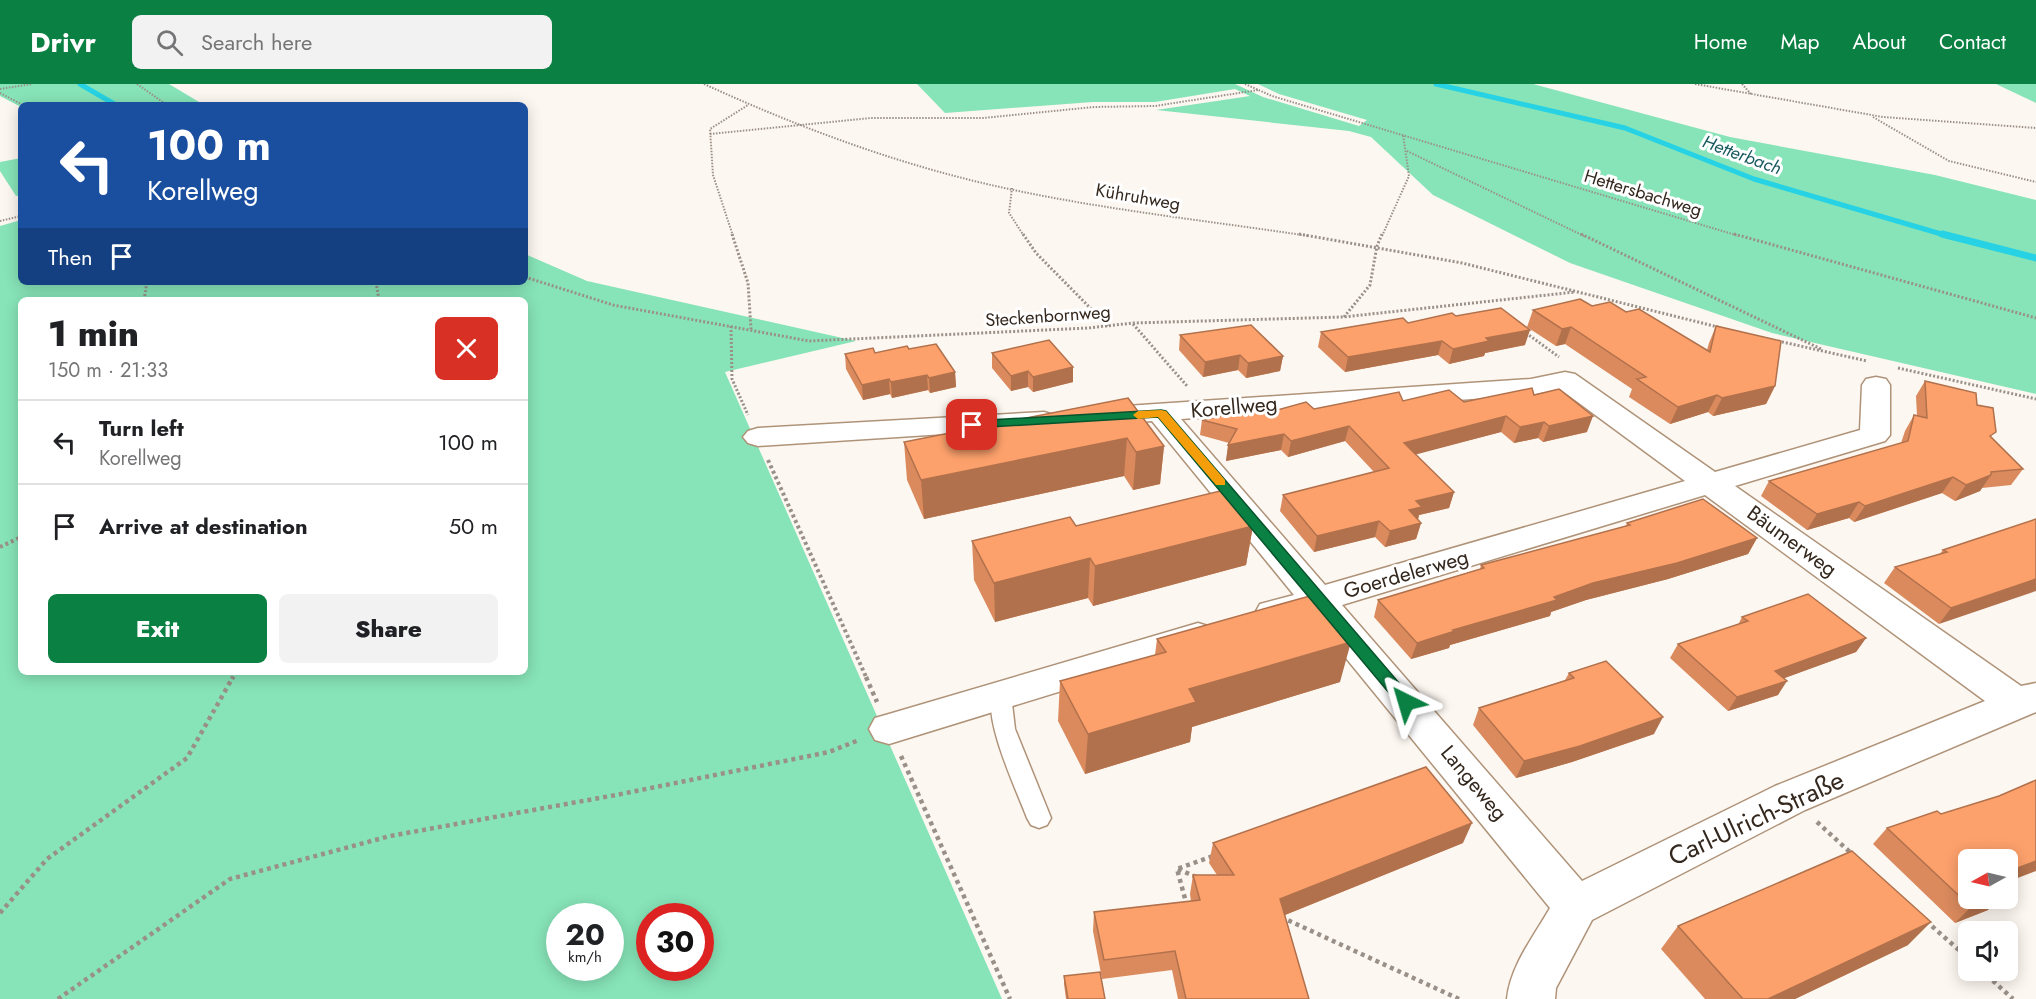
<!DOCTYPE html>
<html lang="en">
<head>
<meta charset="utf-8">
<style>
  :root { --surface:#fff; --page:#f2f2f2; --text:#202124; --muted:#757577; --line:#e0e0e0; --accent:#0b8043 }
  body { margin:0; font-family:Jost,sans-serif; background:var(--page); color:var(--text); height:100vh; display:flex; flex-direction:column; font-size:22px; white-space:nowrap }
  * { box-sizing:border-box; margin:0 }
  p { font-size:20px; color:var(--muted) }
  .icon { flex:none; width:33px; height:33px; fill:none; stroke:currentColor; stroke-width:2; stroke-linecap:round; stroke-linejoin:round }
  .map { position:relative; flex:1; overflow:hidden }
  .panel { position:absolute; left:18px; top:213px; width:510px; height:378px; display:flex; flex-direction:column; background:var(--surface); border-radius:9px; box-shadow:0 3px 15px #0003 }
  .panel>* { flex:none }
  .hud { position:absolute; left:18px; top:18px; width:510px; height:183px; border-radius:9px; box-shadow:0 3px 15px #0003; background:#1a4fa0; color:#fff; overflow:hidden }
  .needle { width:39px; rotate:262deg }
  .fabs { position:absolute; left:1958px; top:765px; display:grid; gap:12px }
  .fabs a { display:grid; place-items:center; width:60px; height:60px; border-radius:9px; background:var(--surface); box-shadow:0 3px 15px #0003; font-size:30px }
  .speed { position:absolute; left:546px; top:819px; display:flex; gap:12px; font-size:30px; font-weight:700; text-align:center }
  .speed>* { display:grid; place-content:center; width:78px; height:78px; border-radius:50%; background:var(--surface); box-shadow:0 3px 15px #0003; line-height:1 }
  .speed small { font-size:15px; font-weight:400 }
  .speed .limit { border:9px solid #d22; background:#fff; color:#111 }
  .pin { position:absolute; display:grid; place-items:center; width:51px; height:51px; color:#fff; margin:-26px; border-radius:12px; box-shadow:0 3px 9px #0006 }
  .me { position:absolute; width:66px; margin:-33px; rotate:320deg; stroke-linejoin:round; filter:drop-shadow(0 0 4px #0008) }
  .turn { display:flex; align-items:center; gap:21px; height:126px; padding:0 30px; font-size:27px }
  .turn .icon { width:78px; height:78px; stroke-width:2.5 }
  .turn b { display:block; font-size:42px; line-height:51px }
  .then { display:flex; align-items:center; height:57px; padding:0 30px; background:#0003; gap:12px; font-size:22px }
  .round { display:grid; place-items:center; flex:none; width:63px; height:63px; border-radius:9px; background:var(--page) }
  .headline { display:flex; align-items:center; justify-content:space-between; height:102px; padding:0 30px }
  h1 { font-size:36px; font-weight:800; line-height:45px }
  .action { display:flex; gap:12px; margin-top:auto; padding:12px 30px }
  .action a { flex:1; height:69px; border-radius:9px; background:var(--accent); color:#fff; font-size:24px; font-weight:800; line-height:69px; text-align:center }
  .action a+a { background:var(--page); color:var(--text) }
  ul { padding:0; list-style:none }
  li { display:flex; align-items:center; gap:18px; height:84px; padding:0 30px; border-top:2px solid var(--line) }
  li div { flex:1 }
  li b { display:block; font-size:22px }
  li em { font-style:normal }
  header { display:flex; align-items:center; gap:36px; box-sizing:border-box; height:84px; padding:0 30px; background:var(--accent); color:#fff }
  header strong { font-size:28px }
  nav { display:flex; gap:33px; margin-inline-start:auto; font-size:21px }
  .search { width:420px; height:54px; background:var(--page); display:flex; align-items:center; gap:15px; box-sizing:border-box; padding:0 21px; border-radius:9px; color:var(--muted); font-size:22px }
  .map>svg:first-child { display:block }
  .green { fill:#87e4b8; fill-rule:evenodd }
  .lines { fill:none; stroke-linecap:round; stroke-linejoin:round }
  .stream-far1 { stroke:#26d2e3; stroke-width:5 }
  .stream { stroke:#26d2e3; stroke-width:7 }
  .lane-casing { stroke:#af9379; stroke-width:3 }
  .street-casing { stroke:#af9379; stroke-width:3 }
  .path-far3 { stroke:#999088; stroke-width:2; stroke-dasharray:1.5 1.5; stroke-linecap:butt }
  .path-far2 { stroke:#999088; stroke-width:3; stroke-dasharray:2 2; stroke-linecap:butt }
  .path-far1 { stroke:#999088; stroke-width:4; stroke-dasharray:3 3; stroke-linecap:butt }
  .path { stroke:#999088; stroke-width:4.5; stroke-dasharray:4 4; stroke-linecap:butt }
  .lane { fill:#fff; fill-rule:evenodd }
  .street { fill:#fff; fill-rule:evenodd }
  .wall { fill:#da8a5d }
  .shaded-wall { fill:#b1714c }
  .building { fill:#fda16c; stroke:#b1714c; stroke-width:1.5 }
  .route { fill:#0b8043; stroke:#07532c; stroke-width:1.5 }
  .slow { fill:#f59e0b }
  .labels { text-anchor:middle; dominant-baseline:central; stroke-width:6; stroke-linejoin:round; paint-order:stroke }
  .far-water-label { font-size:18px; font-style:italic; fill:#195a61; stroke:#fff }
  .far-street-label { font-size:18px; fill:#34281e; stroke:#fff }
  .street-label { font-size:21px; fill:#34281e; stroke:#fff }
  .near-street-label { font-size:26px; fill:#34281e; stroke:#fff }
</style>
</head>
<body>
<header>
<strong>Drivr</strong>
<div class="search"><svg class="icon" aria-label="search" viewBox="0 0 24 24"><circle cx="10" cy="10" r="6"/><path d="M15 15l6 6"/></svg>Search here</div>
<nav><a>Home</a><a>Map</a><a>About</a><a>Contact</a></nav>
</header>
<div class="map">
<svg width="2036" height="915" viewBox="0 0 2036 915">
  <rect width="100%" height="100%" fill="#fdf7f1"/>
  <g class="green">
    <path d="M0 0H169L204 21 21 23 0 12Z"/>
    <path d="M917 0H1235L1263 13 1359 42 1367 36 1279 10 1258 0H1533L1730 53 1935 91 2036 116V310L1772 249 1570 179 1433 111 1371 53 1349 47 1156 26 1250 12 1235 5 1155 18H1093L945 29Z"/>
    <path d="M1996 0H2036V19Z"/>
    <path d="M21 74V111L16 112 0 87V78Z"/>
    <path d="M21 136V198H525V170L587 197 856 257 725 288 1002 915H0V142ZM21 216H525V588H21ZM560 832H610V884H560ZM650 832H700V884H650Z"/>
  </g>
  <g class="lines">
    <g class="stream-far1">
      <path d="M80 0 116 21"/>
      <path d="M1436 0 1625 44 1754 95 1948 152"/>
    </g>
    <path class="stream" d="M1942 150 2036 174"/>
    <defs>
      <path id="lane" d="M1001 603 1008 605 1011 611 1015 645 1051 734 1047 741 1039 744 1031 741 1027 734C1017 707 980 630 994 605Z"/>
      <g id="street">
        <path d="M1565 288 1575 290 1715 388 1860 346 1862 301 1866 295 1876 293 1886 295 1890 301V351L1885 357 1735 402 2021 602 2036 599V628L1805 726 1592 836 1556 904 1555 915H1507C1510 882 1534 852 1550 824L1310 530 1273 541 1260 538 1255 529 1260 520 1294 511 1152 337 1096 342 1086 339 1082 333 1086 327 1096 324 1531 295ZM1560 305 1685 397 1325 501 1181 335 1531 311ZM1705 411 1985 617 1775 702 1582 797 1342 521Z"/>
        <path d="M1044 328 1054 331 1058 337 1054 343 758 362 748 359 743 353 748 347 758 344Z"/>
        <path d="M1198 539 1211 543 1216 552 1211 561 889 660 875 656 869 645 875 634 889 630Z"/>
      </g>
    </defs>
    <use href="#lane" class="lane-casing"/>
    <use href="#street" class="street-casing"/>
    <g class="path-far3">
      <path d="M137 0 167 21"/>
      <path d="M704 0C796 42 891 78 991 101 1096 125 1203 136 1309 152"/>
      <path d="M1245 0 1272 12 1739 152"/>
      <path d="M1695 0 1883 33 2036 44"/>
      <path d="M1742 0 1751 10"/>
      <path d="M0 5 32 0"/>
      <path d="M0 9 23 21"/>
      <path d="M1873 33 1949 77 2036 98"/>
      <path d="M710 50 871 34H983L1094 23 1155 22 1258 6"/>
      <path d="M1407 67 1584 152"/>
      <path d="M1012 104 1009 129 1024 152"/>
      <path d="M0 137 21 132"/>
      <path d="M733 152 713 91 710 45 748 21"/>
      <path d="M1382 152 1409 92 1403 50"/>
    </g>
    <g class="path-far2">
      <path d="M732 150 748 199 751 245"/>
      <path d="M1023 150 1036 169 1108 242"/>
      <path d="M1299 150 1462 179 1718 243"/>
      <path d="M1581 150 1821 265"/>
      <path d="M1734 150 2036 234"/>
      <path d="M525 193 613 221 809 257 1088 244 1133 239 1343 233 1575 208"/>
      <path d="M376 198 379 216"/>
      <path d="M144 216 147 198"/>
      <path d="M1344 233 1370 201 1377 162 1382 150"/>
      <path d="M1133 240 1187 302"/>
      <path d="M731 242 732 295 748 331"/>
      <path d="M1526 249 1559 273"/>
      <path d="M1778 257 1867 277"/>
      <path d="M1898 284 2036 315"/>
    </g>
    <g class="path-far1">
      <path d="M768 376 867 595"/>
      <path d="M0 463 21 453"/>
      <path d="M232 595 236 588"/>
    </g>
    <g class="path">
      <path d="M866 593 877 618"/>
      <path d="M901 672 1010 915"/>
      <path d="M1817 738 1852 770"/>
      <path d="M1178 785 1196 793"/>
      <path d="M1187 822 1177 785 1213 772"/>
      <path d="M0 829 47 775 187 674 233 593"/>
      <path d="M1281 833 1459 915"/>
      <path d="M1926 837 1968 874"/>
      <path d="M1981 886 2013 915"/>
      <path d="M58 915 230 795 390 752 616 711 829 668 859 656"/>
    </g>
    <use href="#lane" class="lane"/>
    <use href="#street" class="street"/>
  </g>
  <g class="wall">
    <path d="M1592 222 1626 228 1707 266 1709 259 1716 242 1775 302 1766 320 1713 332 1708 328 1670 340 1629 313 1632 305 1565 260 1556 262 1527 243 1533 226Z"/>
    <path d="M1456 232 1525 261 1485 269 1484 272 1449 280 1438 271 1345 288 1318 263 1321 248 1408 239Z"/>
    <path d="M1180 251 1283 272 1280 287 1246 294 1238 286 1203 293 1179 266Z"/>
    <path d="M909 265 955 288 956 303 930 309 928 306 892 314 890 310 863 316 846 285 845 270 875 269Z"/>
    <path d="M992 269 1073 298 1033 308 1028 303 1011 307 992 284Z"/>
    <path d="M1925 297 1977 321 1992 354 2023 385 2011 401 1982 404 1980 407 1955 417 1942 409 1854 438 1849 434 1807 446 1761 412 1769 397 1901 359 1905 347 1914 331 1917 332 1916 312Z"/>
    <path d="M1534 311 1587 348 1543 358 1538 354 1514 359 1501 348 1415 370 1454 408 1449 424 1419 431 1418 436 1421 439 1416 455 1385 463 1375 453 1314 468 1280 427 1283 411 1374 388 1345 357 1288 373 1281 366 1226 377 1229 359 1200 351 1202 336 1403 317 1464 318Z"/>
    <path d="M1128 314 1164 362 1160 400 1133 406 1124 392 924 435 907 396 904 358Z"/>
    <path d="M2036 435 1939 540 1884 499 1895 483 1939 471 1943 466Z"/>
    <path d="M1627 439 1757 454 1748 470 1668 495 1586 516 1551 528 1550 532 1450 561 1449 564 1411 575 1374 533 1378 516 1480 485 1481 481 1626 442Z"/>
    <path d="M1076 442H1253L1246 481 1093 522 1088 514 995 538 974 496 972 457Z"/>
    <path d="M1742 533 1866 554 1856 568 1784 594 1778 611 1728 627 1670 574 1678 560 1738 541Z"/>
    <path d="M1157 555 1340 598 1192 643 1190 658 1085 690 1058 637 1060 597 1155 571Z"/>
    <path d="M1569 589 1654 650 1572 678 1516 694 1473 641 1479 624 1565 596Z"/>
    <path d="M1887 744 1968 776 1988 826 1955 839 1873 760Z"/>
    <path d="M1213 759H1463L1285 831 1309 915H1178L1172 886 1102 895 1093 847 1094 828 1191 817 1190 810 1193 791H1217L1209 779Z"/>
    <path d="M1678 842 1908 861 1795 915H1705L1661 865Z"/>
    <path d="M1064 892 1105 915H1066L1064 900Z"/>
  </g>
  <g class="shaded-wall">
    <path d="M1571 243 1565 260 1556 262 1562 245Z"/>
    <path d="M1530 246 1525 261 1485 269 1484 272 1449 280 1453 265 1486 254Z"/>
    <path d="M1442 257 1438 271 1345 288 1348 273Z"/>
    <path d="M1240 271 1238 286 1203 293 1205 278Z"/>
    <path d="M1283 272 1280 287 1246 294 1248 279Z"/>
    <path d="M1073 283V298L1033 308V293Z"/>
    <path d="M1028 287V303L1011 307V292Z"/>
    <path d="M955 288 956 303 930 309 929 294Z"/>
    <path d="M927 291 928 306 892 314 891 298Z"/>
    <path d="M889 295 890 310 863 316 862 301Z"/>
    <path d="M1775 302 1766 320 1713 332 1722 314Z"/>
    <path d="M1717 311 1708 328 1670 340 1678 323Z"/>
    <path d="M1506 332 1501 348 1399 375 1404 359Z"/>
    <path d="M1593 332 1587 348 1543 358 1549 342Z"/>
    <path d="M1544 338 1538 354 1514 359 1520 343Z"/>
    <path d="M1349 342 1345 357 1288 373 1291 357Z"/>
    <path d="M1284 350 1281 366 1226 377 1228 361Z"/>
    <path d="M1127 354 1124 392 924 435 921 396Z"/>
    <path d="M1164 362 1160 400 1133 406 1136 368Z"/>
    <path d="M1991 391 1980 407 1955 417 1966 401Z"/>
    <path d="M1953 393 1942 409 1854 438 1865 422Z"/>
    <path d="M1454 408 1449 424 1419 431 1417 439 1409 426 1416 417Z"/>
    <path d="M1859 418 1849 434 1807 446 1817 430Z"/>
    <path d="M1379 437 1375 453 1314 468 1317 452Z"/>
    <path d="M1421 439 1416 455 1385 463 1390 447Z"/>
    <path d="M1253 442 1246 481 1093 522 1095 482Z"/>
    <path d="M1757 454 1748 470 1668 495 1586 516 1551 528 1550 532 1450 561 1449 564 1411 575 1417 559 1453 546 1554 513 1593 499Z"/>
    <path d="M1090 474 1088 514 995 538 994 499Z"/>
    <path d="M2036 495V507L1939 540 1951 524Z"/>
    <path d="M1866 554 1856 568 1766 601 1775 587Z"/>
    <path d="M1351 558 1340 598 1192 643 1190 658 1085 690 1088 650 1189 605Z"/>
    <path d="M1787 597 1778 611 1728 627 1737 613Z"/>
    <path d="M1663 633 1654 650 1572 678 1516 694 1524 677Z"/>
    <path d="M1472 739 1463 759 1275 835 1280 815Z"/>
    <path d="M2036 777V787L2007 798V788Z"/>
    <path d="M1994 814H2001L1988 826 1955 839 1971 823Z"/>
    <path d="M1931 838 1908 861 1795 915H1768Z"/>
  </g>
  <g class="building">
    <path d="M1580 215 1592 222 1610 218 1626 228 1639 225 1710 268 1716 242 1781 257 1775 302 1722 314 1717 311 1678 323 1637 295 1646 293 1571 243 1562 245 1533 226Z"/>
    <path d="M1501 224 1530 246 1486 254 1489 257 1453 265 1442 257 1348 273 1321 248 1403 234 1408 239 1452 229 1456 232Z"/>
    <path d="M1251 241 1283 272 1248 279 1240 271 1205 278 1180 251Z"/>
    <path d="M1049 256 1073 283 1033 293 1028 287 1011 292 992 269Z"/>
    <path d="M936 260 955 288 929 294 927 291 891 298 889 295 862 301 845 270 873 264 875 269 907 262 909 265Z"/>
    <path d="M1925 297 1976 309 1977 321 1993 324 1996 348 1990 352 2023 385 1991 388V391L1966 401 1953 393 1865 422 1859 418 1817 430 1769 397 1908 357 1914 331 1927 334Z"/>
    <path d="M1532 304 1534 311 1559 305 1593 332 1549 342 1544 338 1520 343 1506 332 1404 359 1454 408 1416 417 1422 423 1409 426 1421 439 1390 447 1379 437 1317 452 1283 411 1389 384 1349 342 1291 357 1284 350 1228 361 1237 345 1202 336 1258 324 1263 330 1306 318 1314 325 1399 308 1403 317 1449 306 1464 318Z"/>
    <path d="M1128 314 1164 362 1136 368 1127 354 921 396 904 358Z"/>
    <path d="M1224 406 1253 442 1095 482 1090 474 994 499 972 457 1070 433 1076 442Z"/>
    <path d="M1703 415 1757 454 1677 479 1593 499 1554 513 1557 516 1453 546 1455 547 1417 559 1378 516 1484 484 1481 481 1630 441 1627 439Z"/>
    <path d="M2036 435V495L1951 524 1895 483 1947 468 1943 466Z"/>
    <path d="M1808 510 1866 554 1775 587 1787 597 1737 613 1678 560 1748 537 1742 533Z"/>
    <path d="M1313 511 1351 558 1189 605 1196 618 1088 650 1060 597 1166 568 1157 555Z"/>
    <path d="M1606 577 1663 633 1580 662 1524 677 1479 624 1574 594 1569 589Z"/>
    <path d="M1426 683 1472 739 1280 815 1309 915H1186L1175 867 1104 876 1094 828 1200 816 1193 791H1234L1213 759Z"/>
    <path d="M2036 696V777L2007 788V776H1968V814H1994L1971 823 1887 744 1937 727 1941 730 1999 712Z"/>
    <path d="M1852 767 1931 838 1768 915H1743L1678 842Z"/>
    <path d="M1100 888 1105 915H1068L1064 892Z"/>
  </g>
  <path class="route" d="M1161 326 1166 327 1411 613 1413 618 1411 622H1400L1158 333 972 344 966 341 972 337Z"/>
  <path class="slow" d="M1161 326 1166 327 1225 396V401H1216L1158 333 1138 335 1133 331 1138 327Z"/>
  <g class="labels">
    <g class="far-water-label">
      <text transform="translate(1742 71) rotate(20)">Hetterbach</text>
    </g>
    <g class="far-street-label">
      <text transform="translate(1643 109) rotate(17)">Hettersbachweg</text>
      <text transform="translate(1138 113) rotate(10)">Kühruhweg</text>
      <text transform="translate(1048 232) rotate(-4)">Steckenbornweg</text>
    </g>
    <g class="street-label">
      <text transform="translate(1234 323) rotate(-5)">Korellweg</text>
      <text transform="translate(1792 457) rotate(36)">Bäumerweg</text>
      <text transform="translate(1406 490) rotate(-16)">Goerdelerweg</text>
      <text transform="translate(1474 699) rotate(50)">Langeweg</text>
    </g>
    <g class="near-street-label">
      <text transform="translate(1756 734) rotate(-25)">Carl-Ulrich-Straße</text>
    </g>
  </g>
</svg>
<div class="fabs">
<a><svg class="needle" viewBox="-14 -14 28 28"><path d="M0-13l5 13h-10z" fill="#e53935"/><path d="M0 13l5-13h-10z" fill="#757577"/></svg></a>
<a><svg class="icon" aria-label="sound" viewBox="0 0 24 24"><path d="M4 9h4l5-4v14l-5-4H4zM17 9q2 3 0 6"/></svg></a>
</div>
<div class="speed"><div>20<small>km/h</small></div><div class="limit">30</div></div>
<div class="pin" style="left:972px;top:341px;background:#d93025"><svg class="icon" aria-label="arrive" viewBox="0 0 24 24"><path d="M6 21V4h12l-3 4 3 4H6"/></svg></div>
<svg class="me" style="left:1406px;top:618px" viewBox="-20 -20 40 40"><path d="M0-17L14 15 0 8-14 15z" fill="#0b8043" stroke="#fff" stroke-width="4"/></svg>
<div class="hud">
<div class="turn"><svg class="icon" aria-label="left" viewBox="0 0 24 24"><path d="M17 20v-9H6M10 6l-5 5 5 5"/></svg><div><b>100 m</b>Korellweg</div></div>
<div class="then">Then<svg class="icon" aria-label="arrive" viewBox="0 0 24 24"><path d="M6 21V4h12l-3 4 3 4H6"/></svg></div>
</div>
<section class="panel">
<div class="headline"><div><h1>1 min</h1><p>150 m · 21:33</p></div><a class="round" style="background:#d93025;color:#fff"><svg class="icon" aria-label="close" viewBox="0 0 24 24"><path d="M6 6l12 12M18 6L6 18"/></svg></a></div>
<ul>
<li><svg class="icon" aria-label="left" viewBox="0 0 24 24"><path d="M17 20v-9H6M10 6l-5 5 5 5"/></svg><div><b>Turn left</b><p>Korellweg</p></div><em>100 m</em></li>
<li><svg class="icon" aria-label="arrive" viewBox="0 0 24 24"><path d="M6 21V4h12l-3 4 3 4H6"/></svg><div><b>Arrive at destination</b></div><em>50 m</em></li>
</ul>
<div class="action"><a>Exit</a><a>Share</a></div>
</section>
</div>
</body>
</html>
